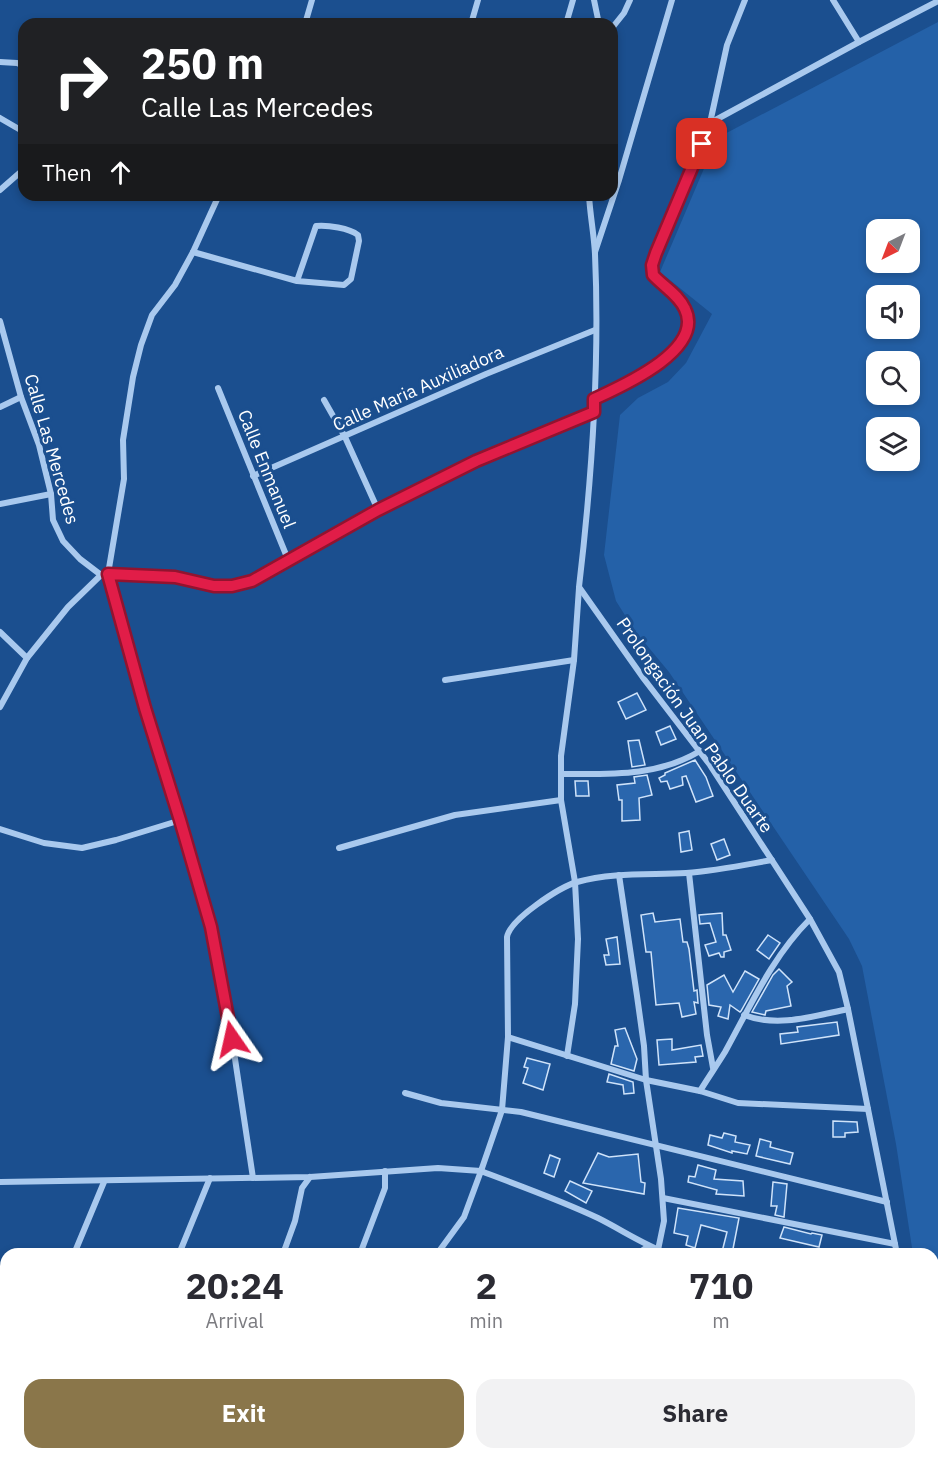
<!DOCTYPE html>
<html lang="en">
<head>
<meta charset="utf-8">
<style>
  :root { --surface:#fff; --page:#f2f2f3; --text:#2b2b33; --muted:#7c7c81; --accent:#8a764a }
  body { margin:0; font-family:"IBM Plex Sans",sans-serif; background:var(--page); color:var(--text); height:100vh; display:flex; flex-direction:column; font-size:22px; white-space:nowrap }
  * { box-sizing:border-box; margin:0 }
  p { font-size:20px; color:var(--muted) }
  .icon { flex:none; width:33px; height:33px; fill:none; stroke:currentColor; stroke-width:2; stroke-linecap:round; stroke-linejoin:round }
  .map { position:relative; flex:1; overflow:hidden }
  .sheet { position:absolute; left:0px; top:1248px; width:939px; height:212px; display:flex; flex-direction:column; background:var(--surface); border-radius:18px 18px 0 0; box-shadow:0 3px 9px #0003 }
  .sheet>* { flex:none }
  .banner { position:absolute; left:18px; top:18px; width:600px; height:183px; border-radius:18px; box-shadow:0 3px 9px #0003; background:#202124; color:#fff; overflow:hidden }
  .needle { width:39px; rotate:222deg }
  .buttons { position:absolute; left:866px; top:219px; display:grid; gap:12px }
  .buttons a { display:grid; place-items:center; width:54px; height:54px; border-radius:12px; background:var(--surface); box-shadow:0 3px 9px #0003; font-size:30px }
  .pin { position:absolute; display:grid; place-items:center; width:51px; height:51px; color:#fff; margin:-26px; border-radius:12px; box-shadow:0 3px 9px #0006 }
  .me { position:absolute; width:66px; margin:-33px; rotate:349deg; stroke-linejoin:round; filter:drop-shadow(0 0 4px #0008) }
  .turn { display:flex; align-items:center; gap:21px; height:126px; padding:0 24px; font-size:27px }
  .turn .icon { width:78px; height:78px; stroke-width:2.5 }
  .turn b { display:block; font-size:42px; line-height:51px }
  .then { display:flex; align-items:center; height:57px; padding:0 24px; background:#0003; gap:12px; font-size:22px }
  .eta { display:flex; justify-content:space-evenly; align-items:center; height:102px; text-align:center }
  .eta b { font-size:36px; font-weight:700; line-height:42px }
  .primary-button { display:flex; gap:12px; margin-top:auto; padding:12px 24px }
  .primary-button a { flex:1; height:69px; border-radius:18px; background:var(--accent); color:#fff; font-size:24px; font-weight:700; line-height:69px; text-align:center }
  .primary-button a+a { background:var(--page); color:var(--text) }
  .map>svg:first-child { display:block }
  .green { fill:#2461a8; fill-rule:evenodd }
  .building { fill:#2a66ad; stroke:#cfe3fa; stroke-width:1.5 }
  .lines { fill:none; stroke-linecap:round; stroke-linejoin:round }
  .minor { stroke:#a9c9ee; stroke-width:6 }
  .route-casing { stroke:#92132f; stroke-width:15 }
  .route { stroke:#e11d48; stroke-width:10 }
  .labels { text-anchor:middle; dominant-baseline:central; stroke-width:6; stroke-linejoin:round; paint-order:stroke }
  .street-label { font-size:18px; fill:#fff; stroke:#1b4f8f }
</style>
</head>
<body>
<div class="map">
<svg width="938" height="1459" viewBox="0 0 938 1459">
  <rect width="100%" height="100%" fill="#1b4f8f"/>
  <path class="green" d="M938 22V1400L933 1377V1254H913L896 1144 862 966 849 939 669 672 635 631 616 601 604 555 620 415 638 398 668 382 686 363 712 314 660 272 717 138ZM876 230H909V262H876ZM876 296H909V328H876ZM876 362H909V394H876ZM876 428H909V460H876Z"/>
  <g class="building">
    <path d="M637 693 646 710 626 719 618 702Z"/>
    <path d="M670 726 676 739 661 745 656 732Z"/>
    <path d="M639 740 645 765 632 767 628 741Z"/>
    <path d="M695 760 706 777 713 796 696 802 686 776 682 777 683 785 670 789 667 781 661 782 659 778 665 775V773Z"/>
    <path d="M647 775 652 795 639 798 640 820 622 821V800H619L617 785 635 783 634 777Z"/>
    <path d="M575 781H588L589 796H576Z"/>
    <path d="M689 831 692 850 681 852 679 833Z"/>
    <path d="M724 839 730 855 717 860 711 844Z"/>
    <path d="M653 913 655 922 680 919 683 942H687L689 949 694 991 697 990 698 1003 694 1002 696 1014 682 1017 679 1003 656 1005 651 952H646L641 915Z"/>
    <path d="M722 913 723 935H726L731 950 724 952V957H721L719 953 709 956 705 945 716 942 710 923 700 924 699 915Z"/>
    <path d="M768 935 780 943 769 959 757 950Z"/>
    <path d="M617 937 620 964 606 965 604 955H609L606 939Z"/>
    <path d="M779 969 792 982 787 986 791 1006 766 1011 765 1015 752 1012 773 975Z"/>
    <path d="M745 971 759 979 741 1011 740 1012 730 1005 728 1019 718 1016 721 1007 709 1005 707 985 724 975 733 992Z"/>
    <path d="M837 1022 839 1035 781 1044 780 1034 798 1032 797 1027Z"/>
    <path d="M625 1028 637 1059 634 1071 611 1064 615 1046H618L615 1030Z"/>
    <path d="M672 1039V1050L701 1045 703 1056 695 1057 696 1062 659 1065 657 1040Z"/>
    <path d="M527 1058 550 1064 543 1090 523 1083 528 1068 524 1067Z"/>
    <path d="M609 1074 633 1082 634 1093 624 1094 623 1085 607 1082Z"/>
    <path d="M833 1121 857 1122 858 1132 845 1133V1137H833Z"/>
    <path d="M724 1133 736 1136 735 1142 750 1145 747 1154 732 1151V1153L708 1145 710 1135 722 1138Z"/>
    <path d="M760 1139 771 1142 770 1147 793 1153 790 1164 756 1156Z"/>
    <path d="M598 1153 609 1157 638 1154 641 1182 645 1183 644 1194 583 1183Z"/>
    <path d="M550 1155 560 1159 554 1177 544 1173Z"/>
    <path d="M698 1165 716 1170 714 1179 743 1181 744 1196 716 1194 717 1190 688 1182 689 1176 695 1177Z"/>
    <path d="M570 1181 592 1191 586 1203 565 1191Z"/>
    <path d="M773 1182 787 1184 784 1217 775 1215 777 1206H771Z"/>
    <path d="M678 1208 739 1218 732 1254 722 1252 727 1232 701 1225 695 1248 686 1245 688 1236 674 1233Z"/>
    <path d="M784 1227 811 1234 812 1233 822 1235 819 1247 780 1238Z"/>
  </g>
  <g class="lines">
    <g class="minor">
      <path d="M594 0 599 24"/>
      <path d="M833 0 859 42"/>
      <path d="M305 24 312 0"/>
      <path d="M471 24 478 0"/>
      <path d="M566 24 573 0"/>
      <path d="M612 28 624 13 630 0"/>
      <path d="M0 62 17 63 24 66"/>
      <path d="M0 118 24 132"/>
      <path d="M710 123 859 42 938 1"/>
      <path d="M0 190 24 169"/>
      <path d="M219 195 193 252 175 285 152 315 141 345 133 377 123 440 124 479 108 574 145 708 181 820 211 928 232 1039 253 1178"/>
      <path d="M589 195C590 215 594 234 595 254 600 365 592 477 579 587L644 679 710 765 810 919 839 972 848 1009 897 1254"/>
      <path d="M193 252 297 281 344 285 351 279 359 241 358 235C349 228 328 225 316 226L297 281"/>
      <path d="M595 252 619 180 672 0"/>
      <path d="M0 321 21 397 39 445 51 494 53 520 63 541 80 559 101 575 108 574 175 577 214 586H232L252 581 378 510 476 461 594 412"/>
      <path d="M218 388 289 562"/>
      <path d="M594 399C622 386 705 351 685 309 679 295 663 286 653 275L652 265 656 253 710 123 727 45 745 0"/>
      <path d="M324 400 345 437 378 510"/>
      <path d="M0 407 21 397"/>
      <path d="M253 476 486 374 595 330"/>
      <path d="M0 504 51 494"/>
      <path d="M0 632 27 658"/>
      <path d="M445 680 574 660"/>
      <path d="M0 707 27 658 68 607 101 575"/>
      <path d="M561 774C609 774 657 777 700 751"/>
      <path d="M0 829 44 843 82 848 116 840 181 820"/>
      <path d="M339 848 455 815 561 800"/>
      <path d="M689 873 707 1035 713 1068"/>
      <path d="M619 875 637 996 644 1046 646 1080 661 1179 664 1221 658 1250"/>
      <path d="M744 1015C778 1028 814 1016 848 1009"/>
      <path d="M508 1037 646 1080 700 1091 738 1103 868 1109"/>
      <path d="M567 1056 575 1004 578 939 575 882 561 800V756L574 660 579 588"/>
      <path d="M700 1091C708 1078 717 1065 725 1052 751 1005 772 957 810 919"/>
      <path d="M405 1093 441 1103 521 1112 887 1202"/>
      <path d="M0 1182 310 1177 438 1168 481 1171 502 1110 508 1037 507 937C510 919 560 887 577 882 612 872 650 875 686 873 715 871 744 865 772 860"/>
      <path d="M663 1198 895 1244"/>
      <path d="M74 1254 104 1182"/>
      <path d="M179 1254 210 1178"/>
      <path d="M283 1254 295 1221 302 1188 310 1177"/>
      <path d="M360 1254 385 1188V1171"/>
      <path d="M437 1254 464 1217 481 1171C520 1186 560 1200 598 1218 622 1230 644 1245 669 1254"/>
      <path d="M637 1254 649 1246"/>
      <path d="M0 1432 6 1417"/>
      <path d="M462 1454 481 1459"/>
      <path d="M753 1454 770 1459"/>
      <path d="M928 1454 929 1459"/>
      <path d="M91 1459 94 1454"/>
      <path d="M195 1459 197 1454"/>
      <path d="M287 1459 290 1454"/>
      <path d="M392 1459 394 1454"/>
      <path d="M446 1459 448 1454"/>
      <path d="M504 1459 505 1454"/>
      <path d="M552 1459 554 1454"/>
      <path d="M611 1459 613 1454"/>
      <path d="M665 1459 667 1454"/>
      <path d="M715 1459 717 1454"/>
    </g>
  </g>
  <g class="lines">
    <defs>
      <path id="route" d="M232 1039 211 927 180 820 145 708 108 574 175 577 214 586H232L252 581 378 510 476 461 594 412V399C622 386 705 350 685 309 679 295 663 286 653 275L652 265 656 253 702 144"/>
    </defs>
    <use href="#route" class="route-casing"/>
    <use href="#route" class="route"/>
  </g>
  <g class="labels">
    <g class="street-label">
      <text transform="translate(418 388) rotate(-24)">Calle Maria Auxiliadora</text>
      <text transform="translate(52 449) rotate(74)">Calle Las Mercedes</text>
      <text transform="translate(267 469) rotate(68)">Calle Enmanuel</text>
      <text transform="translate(695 725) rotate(55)">Prolongación Juan Pablo Duarte</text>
    </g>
  </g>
</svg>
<div class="buttons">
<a><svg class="needle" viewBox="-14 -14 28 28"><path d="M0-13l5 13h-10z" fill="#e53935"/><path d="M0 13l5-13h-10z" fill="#7c7c81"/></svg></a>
<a><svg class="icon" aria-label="sound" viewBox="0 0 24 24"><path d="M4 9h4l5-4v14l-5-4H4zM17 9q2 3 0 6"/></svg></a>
<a><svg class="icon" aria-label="search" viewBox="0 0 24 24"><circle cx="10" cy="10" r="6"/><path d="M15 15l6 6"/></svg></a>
<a><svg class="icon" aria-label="layers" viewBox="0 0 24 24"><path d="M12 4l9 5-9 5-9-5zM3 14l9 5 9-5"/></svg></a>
</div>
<div class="pin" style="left:702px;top:144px;background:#d93025"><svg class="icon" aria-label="arrive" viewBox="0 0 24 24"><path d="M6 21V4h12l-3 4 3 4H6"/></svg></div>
<svg class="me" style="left:232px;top:1039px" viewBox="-20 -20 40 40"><path d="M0-17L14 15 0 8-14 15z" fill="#e11d48" stroke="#fff" stroke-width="4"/></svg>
<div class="banner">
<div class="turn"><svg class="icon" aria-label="right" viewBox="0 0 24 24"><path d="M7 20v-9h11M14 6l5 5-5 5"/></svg><div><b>250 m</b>Calle Las Mercedes</div></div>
<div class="then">Then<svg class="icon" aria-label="ahead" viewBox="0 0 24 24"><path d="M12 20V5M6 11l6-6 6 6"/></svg></div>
</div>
<section class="sheet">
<div class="eta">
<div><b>20:24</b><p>Arrival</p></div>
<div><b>2</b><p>min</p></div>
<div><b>710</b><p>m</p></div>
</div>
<div class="primary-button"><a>Exit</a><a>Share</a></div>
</section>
</div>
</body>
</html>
